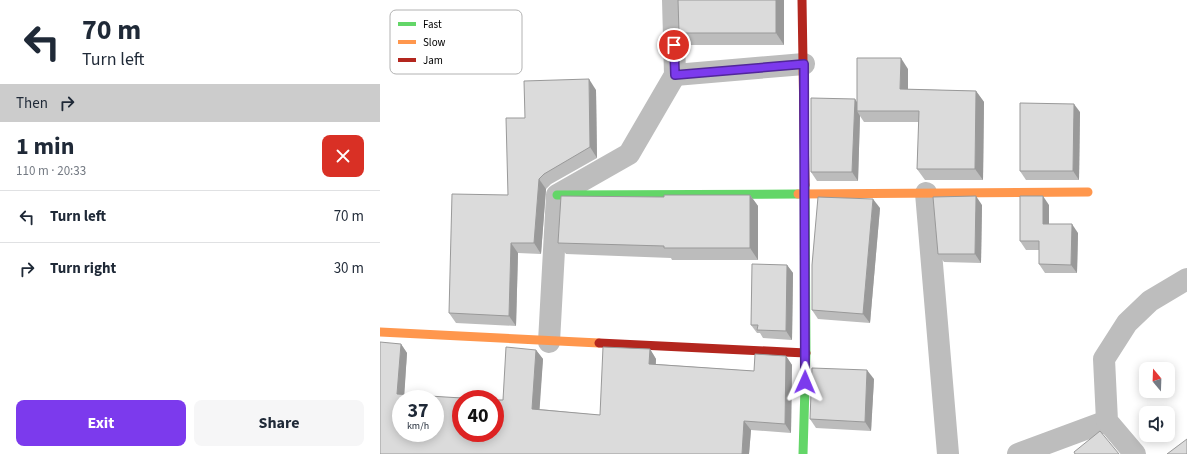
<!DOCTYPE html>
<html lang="en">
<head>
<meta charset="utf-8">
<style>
  :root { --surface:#fff; --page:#f6f6f7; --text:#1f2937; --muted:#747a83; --line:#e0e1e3; --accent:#7c3aed }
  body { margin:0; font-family:"Source Sans 3",sans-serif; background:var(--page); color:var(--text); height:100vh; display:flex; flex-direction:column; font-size:15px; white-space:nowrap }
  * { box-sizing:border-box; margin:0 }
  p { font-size:13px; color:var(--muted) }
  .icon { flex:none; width:22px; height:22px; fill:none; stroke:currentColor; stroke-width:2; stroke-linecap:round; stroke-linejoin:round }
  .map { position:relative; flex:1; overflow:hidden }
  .side { display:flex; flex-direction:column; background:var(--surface); width:380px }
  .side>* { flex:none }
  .guide { background:#fff; color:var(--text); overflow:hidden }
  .needle { width:26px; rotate:341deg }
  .controls { position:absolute; left:759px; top:362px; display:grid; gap:8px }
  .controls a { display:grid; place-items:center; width:36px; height:36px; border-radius:8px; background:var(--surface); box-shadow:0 2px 10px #0003; font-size:20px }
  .speed { position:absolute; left:12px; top:390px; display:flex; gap:8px; font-size:20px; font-weight:700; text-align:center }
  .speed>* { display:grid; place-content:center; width:52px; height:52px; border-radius:50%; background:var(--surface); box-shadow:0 2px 10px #0003; line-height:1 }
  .speed small { font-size:10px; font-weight:400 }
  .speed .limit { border:6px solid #d22; background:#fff; color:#111 }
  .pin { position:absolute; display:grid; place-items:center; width:34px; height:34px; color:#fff; margin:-17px; border:2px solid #fff; border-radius:50%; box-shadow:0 1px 4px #0007 }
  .me { position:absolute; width:44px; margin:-22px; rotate:1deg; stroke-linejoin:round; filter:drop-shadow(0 0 3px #0008) }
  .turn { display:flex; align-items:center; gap:14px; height:84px; padding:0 16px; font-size:18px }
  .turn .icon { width:52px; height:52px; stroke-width:2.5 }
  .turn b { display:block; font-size:28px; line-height:34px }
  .then { display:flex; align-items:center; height:38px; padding:0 16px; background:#0003; gap:8px; font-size:15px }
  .round { display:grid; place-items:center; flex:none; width:42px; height:42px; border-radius:8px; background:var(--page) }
  .summary { display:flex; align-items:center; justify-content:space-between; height:68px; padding:0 16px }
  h1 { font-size:24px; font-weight:700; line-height:30px }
  .primary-button { display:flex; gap:8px; margin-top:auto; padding:8px 16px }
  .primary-button a { flex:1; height:46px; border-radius:8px; background:var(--accent); color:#fff; font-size:16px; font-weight:700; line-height:46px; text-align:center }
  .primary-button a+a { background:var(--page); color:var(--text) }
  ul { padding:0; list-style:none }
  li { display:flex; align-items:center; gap:12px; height:52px; padding:0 16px; border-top:1px solid var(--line) }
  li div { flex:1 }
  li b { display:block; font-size:15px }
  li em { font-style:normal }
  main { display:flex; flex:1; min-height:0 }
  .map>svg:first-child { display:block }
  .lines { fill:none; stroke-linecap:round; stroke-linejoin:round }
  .street { stroke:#bdbdbd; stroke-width:22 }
  .fast { stroke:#63d668; stroke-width:9 }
  .slow { stroke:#ff974d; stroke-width:9 }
  .jam { stroke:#b3261e; stroke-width:9 }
  .wall { fill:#bcbcbc }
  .shaded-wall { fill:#999 }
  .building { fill:#dbdbdb; stroke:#999; fill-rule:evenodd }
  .route-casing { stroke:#51269a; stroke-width:10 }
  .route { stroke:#7c3aed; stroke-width:7 }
  .key { fill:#fff; stroke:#b2b2b2; stroke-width:1 }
  .key-label { font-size:11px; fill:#000 }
</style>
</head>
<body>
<main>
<section class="side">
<div class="guide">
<div class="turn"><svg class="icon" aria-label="left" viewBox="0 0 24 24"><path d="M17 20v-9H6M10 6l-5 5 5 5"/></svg><div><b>70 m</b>Turn left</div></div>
<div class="then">Then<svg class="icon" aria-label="right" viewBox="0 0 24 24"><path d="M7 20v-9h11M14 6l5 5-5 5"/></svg></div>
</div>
<div class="summary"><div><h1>1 min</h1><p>110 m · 20:33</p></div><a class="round" style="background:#d93025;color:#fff"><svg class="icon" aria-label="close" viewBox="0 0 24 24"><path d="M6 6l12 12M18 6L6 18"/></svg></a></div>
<ul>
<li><svg class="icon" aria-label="left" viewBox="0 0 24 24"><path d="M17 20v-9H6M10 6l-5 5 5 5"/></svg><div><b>Turn left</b></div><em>70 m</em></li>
<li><svg class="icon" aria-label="right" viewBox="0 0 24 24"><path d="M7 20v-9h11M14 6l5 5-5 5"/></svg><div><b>Turn right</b></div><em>30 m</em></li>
</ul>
<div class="primary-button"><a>Exit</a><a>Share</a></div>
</section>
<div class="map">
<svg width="807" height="454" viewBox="0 0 807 454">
  <rect width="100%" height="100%" fill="#fff"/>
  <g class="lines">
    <g class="street">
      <path d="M295 75 424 64"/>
      <path d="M546 193 568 454"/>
      <path d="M169 342 177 195 249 154 295 75 293 0"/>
      <path d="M638 454 727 421"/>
      <path d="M755 454 727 421 724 359 747 323 770 301 807 279"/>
    </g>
    <g class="fast">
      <path d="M177 195 418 194"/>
      <path d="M423 454 426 353 425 185"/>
    </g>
    <g class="slow">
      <path d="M418 194 708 192"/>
      <path d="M0 332 219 343"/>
    </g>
    <g class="jam">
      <path d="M422 0 425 185"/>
      <path d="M219 343 426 353"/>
    </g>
  </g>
  <g class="wall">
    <path d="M404 0V45H307L299 33Z"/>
    <path d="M528 69V89L596 91 604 102 603 180H545L537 169 539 122H484L480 116 478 181H437L431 172 477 103Z"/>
    <path d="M216 90 217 158 171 184 166 189 161 254 138 253 136 326 76 323 69 313 128 195 145 118Z"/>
    <path d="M700 112 699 180H646L640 171Z"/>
    <path d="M370 195 378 206V260H292L291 258 186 254 178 243 284 197Z"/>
    <path d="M602 205 601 263 564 262 558 254Z"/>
    <path d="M669 205V224L698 233 697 273H665L659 264V250H646L640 241Z"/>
    <path d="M500 208 490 323 438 319 432 310Z"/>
    <path d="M407 265 413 273 412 340 383 338 380 333H377L371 325Z"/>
    <path d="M21 344 27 353 24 395 123 400 156 350 163 359 159 409 220 415 270 349 276 359V364L374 371 406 356 412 365 411 433 371 430 369 454H0Z"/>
    <path d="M494 379 491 431 436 428 430 419Z"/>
  </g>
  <g class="shaded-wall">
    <path d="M396 0H404V45L396 33Z"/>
    <path d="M521 58 528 69V99L520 89Z"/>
    <path d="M209 79 216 90 217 158 210 147Z"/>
    <path d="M596 91 604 102 603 180 595 169Z"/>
    <path d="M475 99 481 108 477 111 480 116 478 181 472 172Z"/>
    <path d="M694 104 700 112 699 180 693 171Z"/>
    <path d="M159 179 166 189 161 254 154 243Z"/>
    <path d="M370 195 378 206V260L370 248Z"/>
    <path d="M596 196 602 205 601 263 595 254Z"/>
    <path d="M663 196 669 205V233L663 224Z"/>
    <path d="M493 199 500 208 490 323 483 314Z"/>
    <path d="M692 224 698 233 697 273 691 265Z"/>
    <path d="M131 243 138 253 136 326 129 316Z"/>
    <path d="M407 265 413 273 412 340 406 331Z"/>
    <path d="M21 344 27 353 24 399 17 394Z"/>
    <path d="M270 349 276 359 275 373 269 364Z"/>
    <path d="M156 350 163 359 159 418 152 409Z"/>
    <path d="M406 356 412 365 411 433 405 424Z"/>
    <path d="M487 370 494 379 491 431 485 422Z"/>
    <path d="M364 421 371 430 369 454H362Z"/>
  </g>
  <g class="building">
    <path d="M298 0H396V33H299Z"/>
    <path d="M477 58H521L520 89 596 91 595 169H537L539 111H477Z"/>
    <path d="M209 79 210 147 164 174 159 179 154 243H131L129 316 69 313 72 194 128 195 126 118H145L144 81Z"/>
    <path d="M431 98 475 99 472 172H431Z"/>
    <path d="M640 103 694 104 693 171H640Z"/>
    <path d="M284 195H370V248H284V246L178 243 181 196 284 197Z"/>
    <path d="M596 196 595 254H558L553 197Z"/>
    <path d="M640 196H663V224H692L691 265 659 264V241H640Z"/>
    <path d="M438 197 493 199 483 314 432 310V265Z"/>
    <path d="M372 264 407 265 406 331 377 330 378 325H371Z"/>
    <path d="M0 342 21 344 17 394 98 399H81V433H115V400H123L126 347 156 350 152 409 220 415 223 347 270 349 269 364 374 371 375 354 406 356 405 424 364 421 362 454H0ZM21 399H55V433H21Z"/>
    <path d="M432 368 487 370 485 422 430 419Z"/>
    <path d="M720 431 739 454H695L694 452Z"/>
    <path d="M807 439V454H787Z"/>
  </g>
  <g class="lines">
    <defs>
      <path id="route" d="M294 45 295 75 424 64 425 382"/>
    </defs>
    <use href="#route" class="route-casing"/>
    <use href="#route" class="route"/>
  </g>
  <rect x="10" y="10" width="132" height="64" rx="6" class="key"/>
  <rect x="18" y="22" width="18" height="4" fill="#63d668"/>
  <rect x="18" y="40" width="18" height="4" fill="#ff974d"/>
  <rect x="18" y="58" width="18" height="4" fill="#b3261e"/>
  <g class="key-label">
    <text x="43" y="28">Fast</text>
    <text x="43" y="46">Slow</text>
    <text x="43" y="64">Jam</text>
  </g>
</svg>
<div class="controls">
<a><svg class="needle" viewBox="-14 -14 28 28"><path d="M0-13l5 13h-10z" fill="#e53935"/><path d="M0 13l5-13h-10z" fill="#747a83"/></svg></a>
<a><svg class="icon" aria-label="sound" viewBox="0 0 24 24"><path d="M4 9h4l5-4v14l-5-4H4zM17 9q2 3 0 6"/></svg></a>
</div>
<div class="speed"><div>37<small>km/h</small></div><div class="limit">40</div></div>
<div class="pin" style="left:294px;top:45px;background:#d93025"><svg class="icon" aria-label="arrive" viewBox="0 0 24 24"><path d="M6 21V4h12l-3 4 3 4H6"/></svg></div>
<svg class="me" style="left:425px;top:382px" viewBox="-20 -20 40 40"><path d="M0-17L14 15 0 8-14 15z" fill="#7c3aed" stroke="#fff" stroke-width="4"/></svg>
</div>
</main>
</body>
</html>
